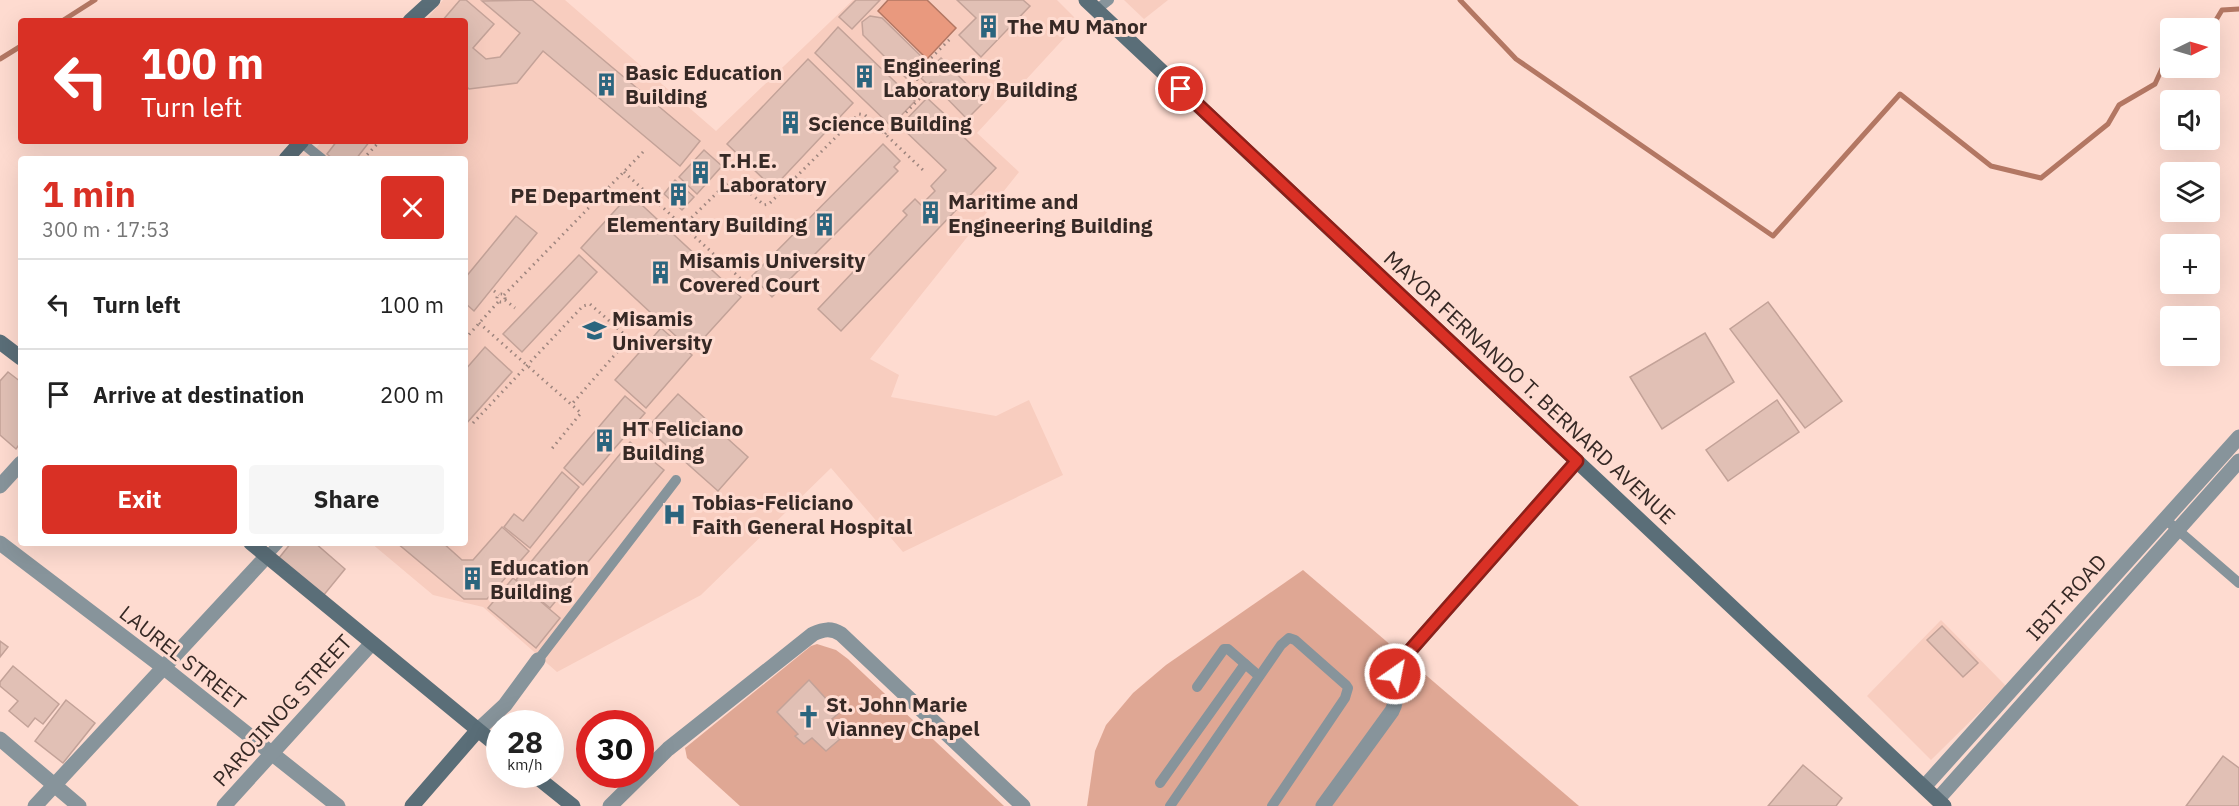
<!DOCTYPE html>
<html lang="en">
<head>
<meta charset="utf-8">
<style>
  :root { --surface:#fff; --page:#f6f6f6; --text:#222; --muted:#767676; --line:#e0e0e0; --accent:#d93025 }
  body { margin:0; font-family:"IBM Plex Sans",sans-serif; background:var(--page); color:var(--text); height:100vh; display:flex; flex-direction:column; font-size:22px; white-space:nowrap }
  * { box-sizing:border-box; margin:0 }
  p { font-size:20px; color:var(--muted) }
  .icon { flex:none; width:33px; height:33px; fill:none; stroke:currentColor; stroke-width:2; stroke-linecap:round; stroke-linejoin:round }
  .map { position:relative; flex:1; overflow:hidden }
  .side { position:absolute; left:18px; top:156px; width:450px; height:390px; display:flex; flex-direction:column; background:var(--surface); border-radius:6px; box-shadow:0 6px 24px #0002 }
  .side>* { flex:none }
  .guide { position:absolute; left:18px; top:18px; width:450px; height:126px; border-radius:6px; box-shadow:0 6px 24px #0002; background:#d93025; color:#fff; overflow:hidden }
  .needle { width:39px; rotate:85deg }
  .tools { position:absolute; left:2160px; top:18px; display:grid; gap:12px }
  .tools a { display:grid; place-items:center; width:60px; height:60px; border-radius:6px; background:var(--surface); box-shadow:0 6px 24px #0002; font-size:30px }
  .speed { position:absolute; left:486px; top:710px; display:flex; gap:12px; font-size:30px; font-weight:700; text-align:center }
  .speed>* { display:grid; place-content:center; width:78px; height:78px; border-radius:50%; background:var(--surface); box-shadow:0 6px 24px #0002; line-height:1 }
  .speed small { font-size:15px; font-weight:400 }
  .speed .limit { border:9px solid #d22; background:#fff; color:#111 }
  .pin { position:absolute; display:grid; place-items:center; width:51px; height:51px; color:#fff; margin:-26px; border:3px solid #fff; border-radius:50%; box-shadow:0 2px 6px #0007 }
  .me { position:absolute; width:66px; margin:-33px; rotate:33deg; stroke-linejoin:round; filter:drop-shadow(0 0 4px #0008) }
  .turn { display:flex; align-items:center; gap:21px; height:126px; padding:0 24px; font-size:27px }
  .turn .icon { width:78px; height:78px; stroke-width:2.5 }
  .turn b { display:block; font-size:42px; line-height:51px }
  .round { display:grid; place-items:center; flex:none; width:63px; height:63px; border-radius:6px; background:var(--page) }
  .head { display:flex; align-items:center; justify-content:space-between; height:102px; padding:0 24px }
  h1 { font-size:36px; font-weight:800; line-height:45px; color:var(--accent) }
  .cta { display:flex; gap:12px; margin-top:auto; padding:12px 24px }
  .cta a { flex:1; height:69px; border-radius:6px; background:var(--accent); color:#fff; font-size:24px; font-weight:800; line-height:69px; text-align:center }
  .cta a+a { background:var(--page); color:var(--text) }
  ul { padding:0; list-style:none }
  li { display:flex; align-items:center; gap:18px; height:90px; padding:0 24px; border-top:2px solid var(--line) }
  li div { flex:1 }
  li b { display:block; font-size:22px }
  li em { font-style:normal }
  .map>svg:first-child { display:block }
  .built { fill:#f8cdbf }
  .green { fill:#dfa794 }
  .water { fill:#e9997e; stroke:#b37763; stroke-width:1.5 }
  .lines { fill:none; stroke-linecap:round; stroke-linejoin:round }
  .stream { stroke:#b37763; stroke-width:5 }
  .building { fill:#e1c0b5; stroke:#c3a298; stroke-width:1.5 }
  .path { stroke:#9e857e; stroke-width:3; stroke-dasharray:1.5 4.5; stroke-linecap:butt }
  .lane { stroke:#87949b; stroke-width:10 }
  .street { stroke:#87949b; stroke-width:15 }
  .secondary { stroke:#5a6e78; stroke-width:15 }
  .route-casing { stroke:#8d1f18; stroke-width:15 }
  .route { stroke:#d93025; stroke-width:10 }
  .labels { text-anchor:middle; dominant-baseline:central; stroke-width:6; stroke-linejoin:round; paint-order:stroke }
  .poi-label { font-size:21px; font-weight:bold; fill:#362925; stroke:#fedbd0; text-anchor:start }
  .street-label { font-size:21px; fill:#362925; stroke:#fedbd0 }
</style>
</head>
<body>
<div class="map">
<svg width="2239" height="806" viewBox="0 0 2239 806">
  <rect width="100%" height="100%" fill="#fedbd0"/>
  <g class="built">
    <path d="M443 0H565L716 131 853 0H1057L1079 22 977 133 1019 172 870 359 899 375 891 397 996 416 1029 400 1063 475 903 552 831 468 701 595 557 672 483 607 433 595 371 543H465V159H307L322 141H465V21H425Z"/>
    <path d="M1124 0H1168L1144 19Z"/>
    <path d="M1941 620 2006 686 1931 760 1867 696Z"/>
  </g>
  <g class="green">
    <path d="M1303 570 1579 806H1087L1095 751 1106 725 1133 693 1166 665Z"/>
    <path d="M817 644 836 650 848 659 1004 806H740L687 758 685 748 811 646Z"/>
  </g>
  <path class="water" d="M888 0H927L956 28 927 59 878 11Z"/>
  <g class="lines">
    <g class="stream">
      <path d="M1460 0 1516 59 1773 236 1900 94 1991 166 2041 178 2108 124 2119 105 2155 84 2165 62 2170 59"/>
      <path d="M62 21 95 0"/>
      <path d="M2210 30 2222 10 2239 9"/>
      <path d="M0 59 21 46"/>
    </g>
  </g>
  <g class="building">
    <path d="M460 0H466L494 24 473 48 486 59 500 57 520 33 482 1 532 0 700 141 680 166 543 51 517 83 469 89 465 85V21H442Z"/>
    <path d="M856 0H880L852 29 839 17Z"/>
    <path d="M957 0H1023L1030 6 981 57 959 35 976 18Z"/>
    <path d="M870 16 882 18 924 59 906 78 863 35 862 22Z"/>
    <path d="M838 27 915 101 891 126 815 53Z"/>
    <path d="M941 58 984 102 967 119 931 82 928 85 921 78Z"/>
    <path d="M808 59 853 103 773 188 727 144Z"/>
    <path d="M927 98 954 123 951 125 996 168 841 331 818 309 907 215 903 211 915 199 921 205 935 191 931 186 946 170 900 126Z"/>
    <path d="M337 141H370L356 159H333L327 154Z"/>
    <path d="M883 144 900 161 894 167 898 171 772 297 752 276Z"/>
    <path d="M704 150 722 166 697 194 679 177Z"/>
    <path d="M675 180 694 197 682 210 664 194Z"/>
    <path d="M630 194 741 297 692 351 581 248Z"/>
    <path d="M516 216 537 233 474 311 465 303V278Z"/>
    <path d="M579 255 597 272 522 352 503 334Z"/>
    <path d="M1768 302 1842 401 1805 428 1730 329Z"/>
    <path d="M661 328 692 355 646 408 615 380Z"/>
    <path d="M1705 333 1734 382 1662 429 1630 377Z"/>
    <path d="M485 347 512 372 465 425V370Z"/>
    <path d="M8 372 21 382V442L16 449 0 435V381Z"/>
    <path d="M678 394 748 457 718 491 647 428Z"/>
    <path d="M625 396 645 413 583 485 564 468Z"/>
    <path d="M1777 400 1799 432 1728 481 1706 450Z"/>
    <path d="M630 442 664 470 550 608 516 580Z"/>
    <path d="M562 472 579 487 530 548 504 527 514 514 523 521Z"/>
    <path d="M502 527 529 551 487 599H464L397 543H443L462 560H473Z"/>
    <path d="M291 543H315L345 569 323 596 279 558Z"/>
    <path d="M513 578 560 618 536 648 488 608Z"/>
    <path d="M1942 626 1978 663 1963 677 1927 640Z"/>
    <path d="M0 641 8 647 0 657Z"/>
    <path d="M13 666 59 704 43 724 35 718 28 727 9 711 18 701 0 686V682Z"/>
    <path d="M809 680 839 713 832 719 837 727 835 734 840 739 826 751 812 738 804 744 795 736 798 734 777 712Z"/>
    <path d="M66 700 95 723 63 763 35 741Z"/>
    <path d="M2223 756 2239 768V806H2186Z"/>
    <path d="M1803 765 1842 798 1836 806H1768Z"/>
  </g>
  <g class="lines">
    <g class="path">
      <path d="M885 134 924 94 925 89 917 79 915 74 950 39"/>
      <path d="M363 159 380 141"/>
      <path d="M624 172 741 279"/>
      <path d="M683 226 726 184 732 181 737 182 764 205 769 204 859 114 865 115 923 170"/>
      <path d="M494 291 499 295"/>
      <circle cx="501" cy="298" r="4"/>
      <path d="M504 295 644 151"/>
      <path d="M505 300 515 308"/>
      <path d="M479 323 581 413 550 451"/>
      <path d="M465 339 499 301"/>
      <path d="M473 423 583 306 590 304 623 333 626 342 571 405"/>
    </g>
    <g class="lane">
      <path d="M1096 10 1109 0"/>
      <path d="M301 142 322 159"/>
      <path d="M2165 519 2239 583"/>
      <path d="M267 556 279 543"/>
      <path d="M538 660 676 480"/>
      <path d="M1197 687 1224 649H1228L1259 676"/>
      <path d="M1160 783 1245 664"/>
      <path d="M1170 806 1281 645 1289 638 1295 640 1346 685 1348 688 1345 698 1272 806"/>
    </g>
    <g class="street">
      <path d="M0 486 21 463"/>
      <path d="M0 543 163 667 338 806"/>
      <path d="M477 731 505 705 538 660"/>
      <path d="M0 739 79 806"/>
      <path d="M1924 787 2239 437"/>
      <path d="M1938 799 2239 461"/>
      <path d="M35 806 267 556"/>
      <path d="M224 806 372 643"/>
      <path d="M610 806 668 749 813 634C824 629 831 628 841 634L1023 806"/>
      <path d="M1323 806 1392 711C1401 695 1390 677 1400 662L1577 461"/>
    </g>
    <g class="secondary">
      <path d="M1086 0 1944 806"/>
      <path d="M410 21 433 0"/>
      <path d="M286 159 302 141"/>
      <path d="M0 342 21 358"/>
      <path d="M251 543 500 748"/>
      <path d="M533 774 573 806"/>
      <path d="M412 806 477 731"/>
    </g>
  </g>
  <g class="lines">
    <defs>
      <path id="route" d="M1181 89 1577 461 1400 662 1395 674"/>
    </defs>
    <use href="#route" class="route-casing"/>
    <use href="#route" class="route"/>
  </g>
  <defs>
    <symbol id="building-bare" viewBox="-9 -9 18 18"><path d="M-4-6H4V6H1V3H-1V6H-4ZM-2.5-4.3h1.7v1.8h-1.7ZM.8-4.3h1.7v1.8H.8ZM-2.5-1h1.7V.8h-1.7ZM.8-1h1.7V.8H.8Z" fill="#2b657e" stroke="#fedbd0" stroke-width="2.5" paint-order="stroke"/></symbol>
    <symbol id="university-bare" viewBox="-9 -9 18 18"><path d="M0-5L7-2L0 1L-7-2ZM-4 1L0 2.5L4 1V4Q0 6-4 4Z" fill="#2b657e" stroke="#fedbd0" stroke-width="2.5" paint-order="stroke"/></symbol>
    <symbol id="hospital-bare" viewBox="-9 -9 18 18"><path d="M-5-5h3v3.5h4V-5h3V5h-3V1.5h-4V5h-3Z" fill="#2b657e" stroke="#fedbd0" stroke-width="2.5" paint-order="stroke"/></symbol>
    <symbol id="church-bare" viewBox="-9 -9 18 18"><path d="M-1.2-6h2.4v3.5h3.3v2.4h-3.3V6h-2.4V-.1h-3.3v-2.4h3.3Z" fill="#2b657e" stroke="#fedbd0" stroke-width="2.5" paint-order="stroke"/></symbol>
  </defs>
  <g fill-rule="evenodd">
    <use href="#building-bare" x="972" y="10" width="33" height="33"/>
    <use href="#building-bare" x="848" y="60" width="33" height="33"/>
    <use href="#building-bare" x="590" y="68" width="33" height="33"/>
    <use href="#building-bare" x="774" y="106" width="33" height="33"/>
    <use href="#building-bare" x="684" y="156" width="33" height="33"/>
    <use href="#building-bare" x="662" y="178" width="33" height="33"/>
    <use href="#building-bare" x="914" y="196" width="33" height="33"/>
    <use href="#building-bare" x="808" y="208" width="33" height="33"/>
    <use href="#building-bare" x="644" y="256" width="33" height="33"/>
    <use href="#university-bare" x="578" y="314" width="33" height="33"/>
    <use href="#building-bare" x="588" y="424" width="33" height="33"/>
    <use href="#hospital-bare" x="658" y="498" width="33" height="33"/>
    <use href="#building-bare" x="456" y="562" width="33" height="33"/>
    <use href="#church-bare" x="792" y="700" width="33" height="33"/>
  </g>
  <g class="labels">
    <g class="poi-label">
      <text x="1007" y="26">The MU Manor</text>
      <text x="883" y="65">Engineering<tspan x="883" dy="24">Laboratory Building</tspan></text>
      <text x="625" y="72">Basic Education<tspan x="625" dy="24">Building</tspan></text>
      <text x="808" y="123">Science Building</text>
      <text x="719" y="160">T.H.E.<tspan x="719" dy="24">Laboratory</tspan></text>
      <text x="661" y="195" text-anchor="end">PE Department</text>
      <text x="948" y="201">Maritime and<tspan x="948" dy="24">Engineering Building</tspan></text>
      <text x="807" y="224" text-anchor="end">Elementary Building</text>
      <text x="679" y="260">Misamis University<tspan x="679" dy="24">Covered Court</tspan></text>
      <text x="612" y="318">Misamis<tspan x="612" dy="24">University</tspan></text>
      <text x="622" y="428">HT Feliciano<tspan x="622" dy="24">Building</tspan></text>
      <text x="692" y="502">Tobias-Feliciano<tspan x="692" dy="24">Faith General Hospital</tspan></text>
      <text x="490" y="567">Education<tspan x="490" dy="24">Building</tspan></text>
      <text x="826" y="704">St. John Marie<tspan x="826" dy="24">Vianney Chapel</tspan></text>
    </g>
    <g class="street-label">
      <text transform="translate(1530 387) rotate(43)">MAYOR FERNANDO T. BERNARD AVENUE</text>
      <text transform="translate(2066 597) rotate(-48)">IBJT-ROAD</text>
      <text transform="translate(183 657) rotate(38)">LAUREL STREET</text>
      <text transform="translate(282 710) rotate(-48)">PAROJINOG STREET</text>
    </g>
  </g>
</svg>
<div class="tools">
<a><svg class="needle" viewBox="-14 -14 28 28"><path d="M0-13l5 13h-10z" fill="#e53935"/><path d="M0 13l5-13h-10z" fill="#767676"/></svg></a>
<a><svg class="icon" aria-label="sound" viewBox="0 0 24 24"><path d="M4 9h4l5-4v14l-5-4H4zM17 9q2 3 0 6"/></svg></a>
<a><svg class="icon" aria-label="layers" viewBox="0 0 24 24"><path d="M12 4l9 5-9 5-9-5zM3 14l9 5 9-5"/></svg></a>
<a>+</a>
<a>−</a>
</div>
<div class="speed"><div>28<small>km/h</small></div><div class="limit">30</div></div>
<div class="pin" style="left:1181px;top:89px;background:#d93025"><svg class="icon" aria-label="arrive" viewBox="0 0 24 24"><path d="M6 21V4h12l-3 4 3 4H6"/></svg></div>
<svg class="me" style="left:1395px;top:674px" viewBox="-20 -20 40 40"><circle r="17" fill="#d93025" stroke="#fff" stroke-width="3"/><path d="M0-11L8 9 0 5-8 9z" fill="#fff"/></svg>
<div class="guide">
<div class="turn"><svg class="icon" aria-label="left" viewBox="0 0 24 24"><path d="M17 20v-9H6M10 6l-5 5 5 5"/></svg><div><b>100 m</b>Turn left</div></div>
</div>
<section class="side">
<div class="head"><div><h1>1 min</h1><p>300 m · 17:53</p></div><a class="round" style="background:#d93025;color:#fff"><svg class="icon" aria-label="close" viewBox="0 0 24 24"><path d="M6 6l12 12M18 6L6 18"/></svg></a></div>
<ul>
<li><svg class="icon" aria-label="left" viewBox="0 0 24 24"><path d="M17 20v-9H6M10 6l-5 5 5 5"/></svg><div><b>Turn left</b></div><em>100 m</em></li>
<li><svg class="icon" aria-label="arrive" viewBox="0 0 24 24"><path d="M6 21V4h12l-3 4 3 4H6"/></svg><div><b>Arrive at destination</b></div><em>200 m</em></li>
</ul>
<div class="cta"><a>Exit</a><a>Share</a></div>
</section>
</div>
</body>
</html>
